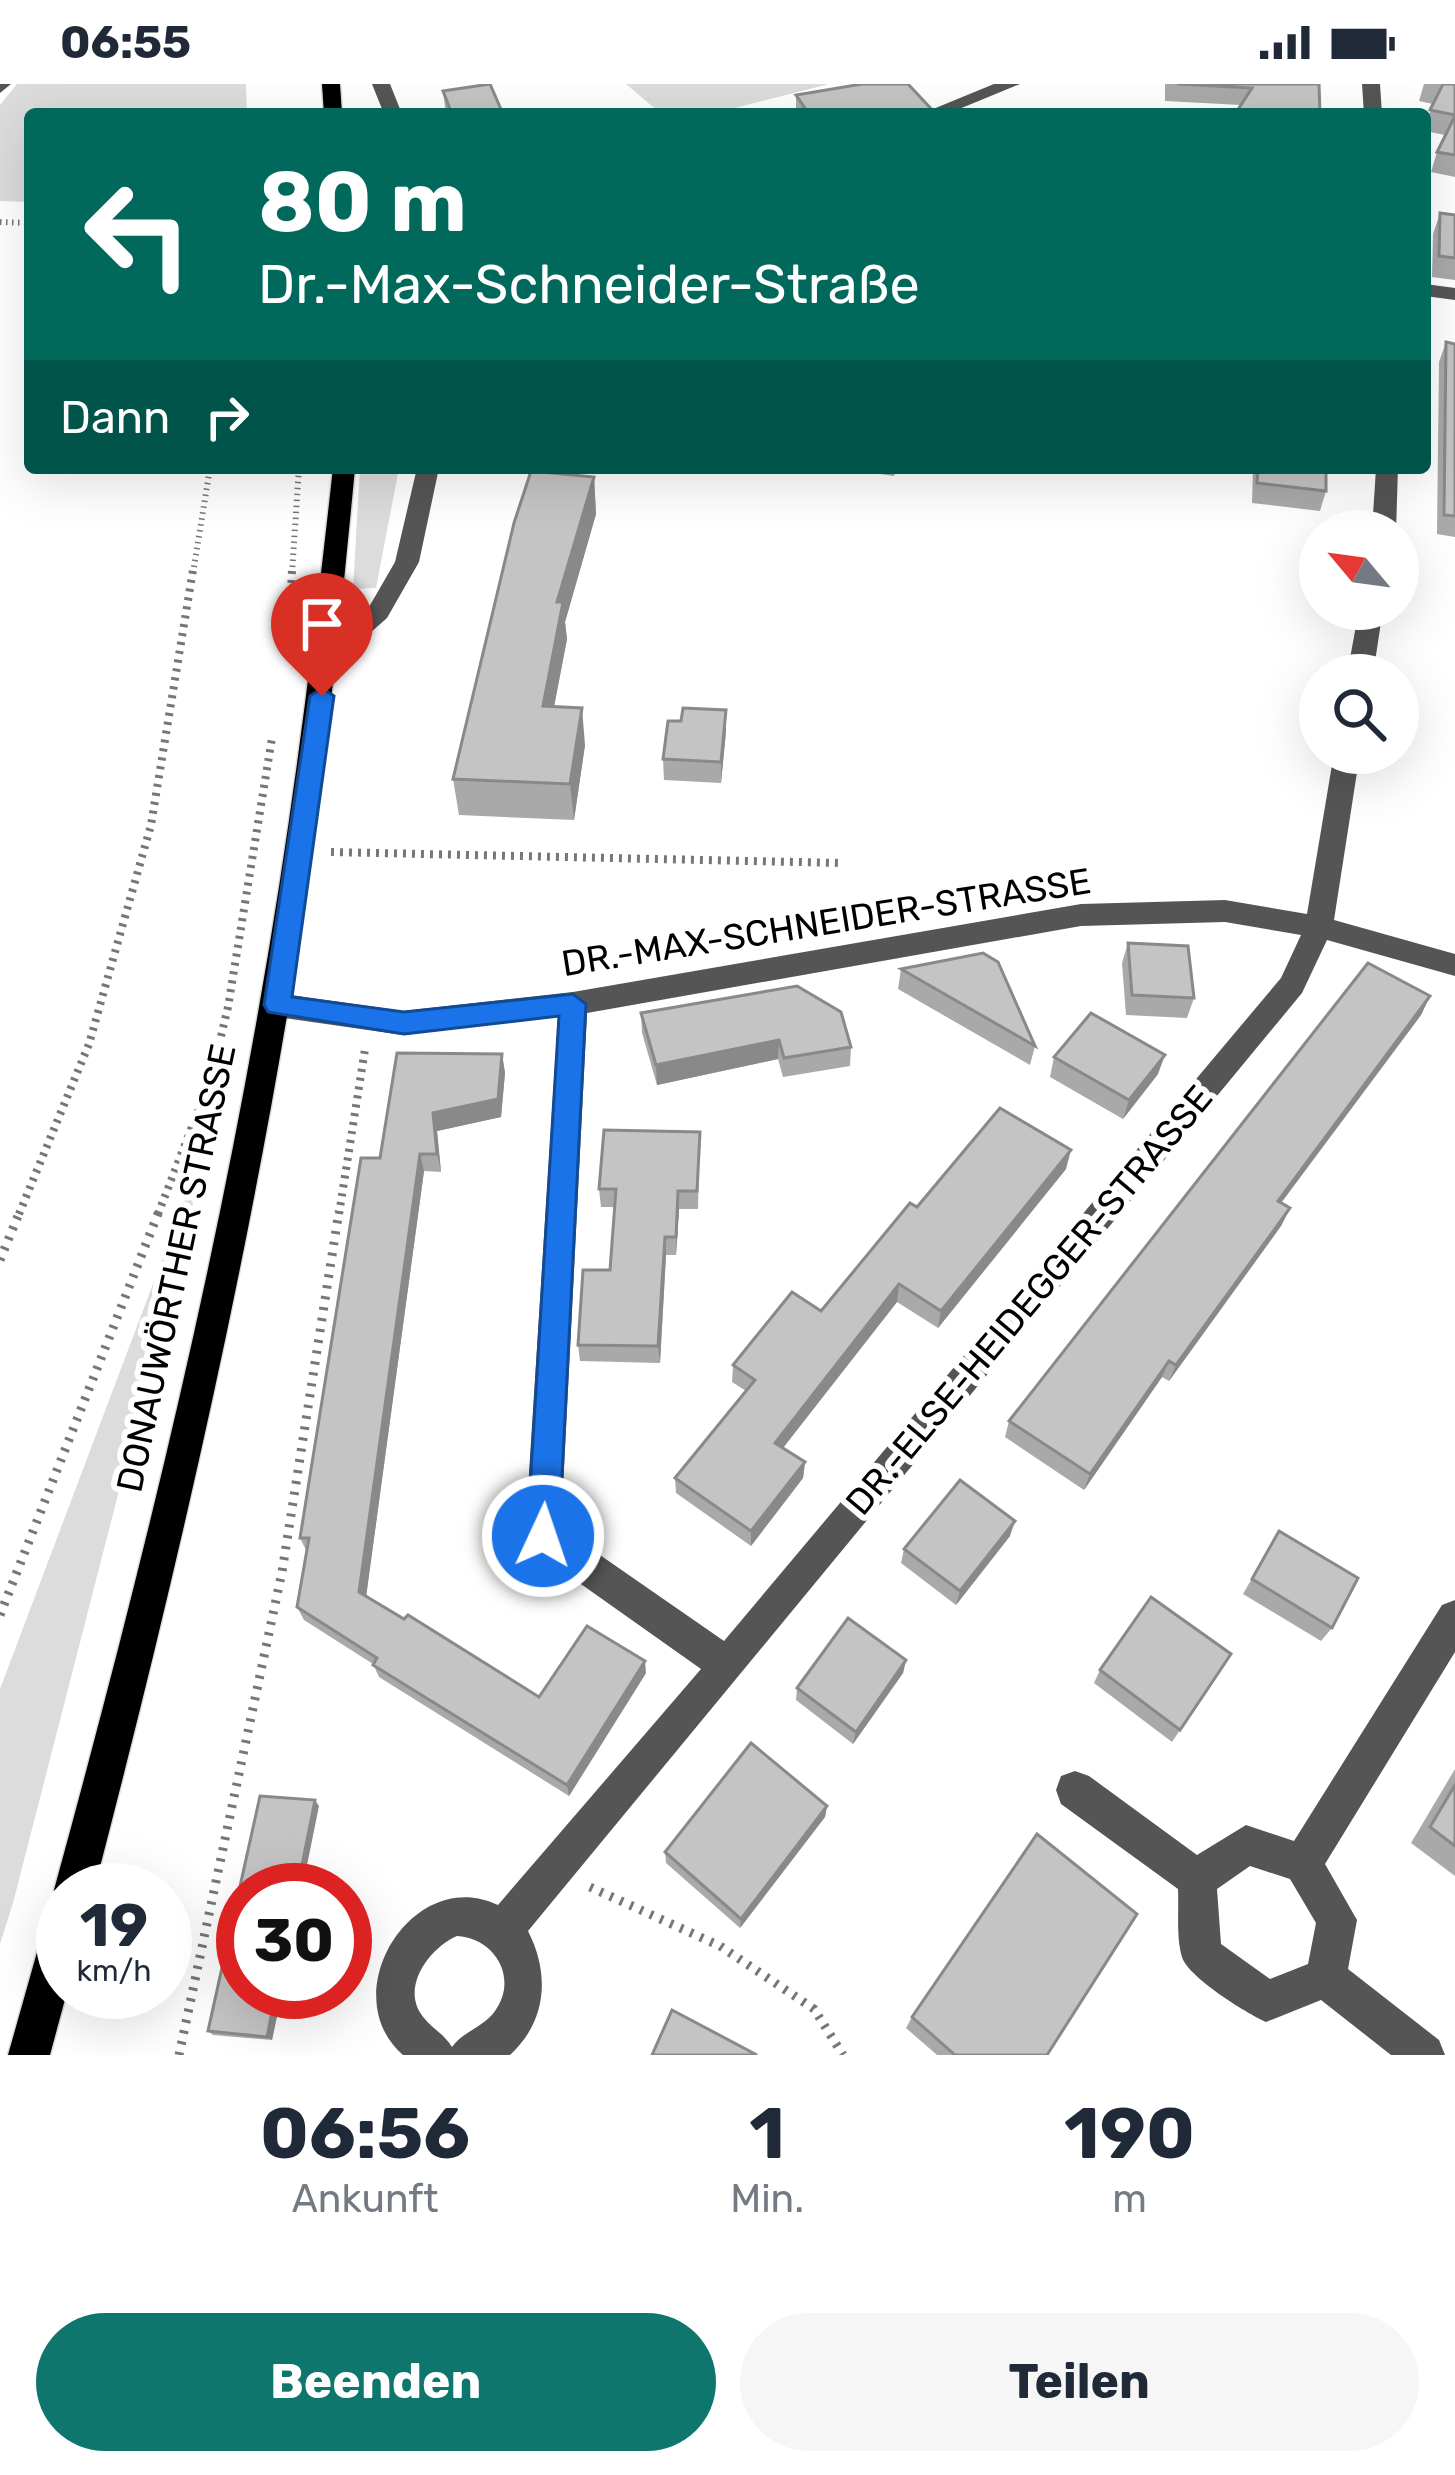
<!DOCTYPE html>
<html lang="de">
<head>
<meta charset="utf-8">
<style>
  :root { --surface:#fff; --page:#f6f6f7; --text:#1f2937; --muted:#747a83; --accent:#0f766e }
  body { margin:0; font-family:Rubik,sans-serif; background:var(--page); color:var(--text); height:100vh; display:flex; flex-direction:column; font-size:45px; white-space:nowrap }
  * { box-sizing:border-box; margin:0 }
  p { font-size:39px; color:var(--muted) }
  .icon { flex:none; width:66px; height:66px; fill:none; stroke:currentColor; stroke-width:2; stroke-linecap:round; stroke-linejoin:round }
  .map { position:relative; height:1971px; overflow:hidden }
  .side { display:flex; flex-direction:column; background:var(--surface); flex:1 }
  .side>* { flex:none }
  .banner { position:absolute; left:24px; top:24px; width:1407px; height:366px; border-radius:12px; box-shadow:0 12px 48px #0002; background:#00695c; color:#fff; overflow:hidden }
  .needle { width:78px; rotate:299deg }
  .tools { position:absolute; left:1299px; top:426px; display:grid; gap:24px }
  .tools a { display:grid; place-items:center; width:120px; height:120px; border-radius:50%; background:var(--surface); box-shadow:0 12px 48px #0002; font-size:60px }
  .speed { position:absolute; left:36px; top:1779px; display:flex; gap:24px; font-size:60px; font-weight:700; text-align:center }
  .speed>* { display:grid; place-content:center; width:156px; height:156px; border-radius:50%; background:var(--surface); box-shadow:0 12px 48px #0002; line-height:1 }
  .speed small { font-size:30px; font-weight:400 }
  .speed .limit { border:18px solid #d22; background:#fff; color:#111 }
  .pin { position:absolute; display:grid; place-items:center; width:102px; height:102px; color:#fff; margin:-123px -51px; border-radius:50% 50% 50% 0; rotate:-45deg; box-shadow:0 0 12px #0007 }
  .pin .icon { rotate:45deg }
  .me { position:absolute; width:132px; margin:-66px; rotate:3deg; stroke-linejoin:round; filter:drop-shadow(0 0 9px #0008) }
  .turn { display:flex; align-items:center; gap:42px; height:252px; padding:0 36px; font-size:54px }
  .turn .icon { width:156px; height:156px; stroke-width:2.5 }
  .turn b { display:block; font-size:84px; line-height:102px }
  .then { display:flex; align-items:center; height:114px; padding:0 36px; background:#0003; gap:24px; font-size:45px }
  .eta { display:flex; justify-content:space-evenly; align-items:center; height:204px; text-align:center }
  .eta b { font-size:72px; font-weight:700; line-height:84px }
  .cta { display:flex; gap:24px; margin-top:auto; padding:24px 36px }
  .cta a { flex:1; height:138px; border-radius:72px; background:var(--accent); color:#fff; font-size:48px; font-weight:700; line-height:138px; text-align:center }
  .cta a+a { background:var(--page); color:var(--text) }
  .status { display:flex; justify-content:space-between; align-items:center; height:84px; padding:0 60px; background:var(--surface); direction:ltr }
  .status svg { height:33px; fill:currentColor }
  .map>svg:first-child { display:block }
  .green { fill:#dcdcdc }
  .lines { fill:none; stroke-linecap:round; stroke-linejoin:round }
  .major-casing { stroke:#dbdbdb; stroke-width:3 }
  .path-far2 { stroke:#777; stroke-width:6; stroke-dasharray:1.5 4.5; stroke-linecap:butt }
  .path-far1 { stroke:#777; stroke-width:8; stroke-dasharray:3 6; stroke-linecap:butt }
  .path { stroke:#777; stroke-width:9; stroke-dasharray:3 8; stroke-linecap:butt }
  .minor { fill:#555; fill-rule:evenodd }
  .major { fill:#000; fill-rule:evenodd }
  .wall { fill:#a9a9a9 }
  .shaded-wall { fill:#898989 }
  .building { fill:#c4c4c4; stroke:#898989; stroke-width:3 }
  .route { fill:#1a73e8; stroke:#114b97; stroke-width:3 }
  .labels { text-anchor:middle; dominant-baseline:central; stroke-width:12; stroke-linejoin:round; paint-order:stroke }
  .street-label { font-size:36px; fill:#000; stroke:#fff }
</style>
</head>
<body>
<div class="status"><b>06:55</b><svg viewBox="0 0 49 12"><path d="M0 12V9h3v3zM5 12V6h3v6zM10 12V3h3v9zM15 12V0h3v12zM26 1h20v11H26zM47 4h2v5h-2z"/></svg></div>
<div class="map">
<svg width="1455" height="1971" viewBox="0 0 1455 1971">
  <rect width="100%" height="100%" fill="#fff"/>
  <g class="green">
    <path d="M17 0H246L247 30H30V118L0 117V21Z"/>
    <path d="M626 0H829L731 25 660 29Z"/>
    <path d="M360 384H399L376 504 353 505Z"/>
    <path d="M213 1041 13 1819 0 1860V1605Z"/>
  </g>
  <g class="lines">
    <defs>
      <g id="major">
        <path d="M322 0H340L342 30H324Z"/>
        <path d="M333 384H355C338 565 318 746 288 926 238 1223 170 1515 94 1806H63V1821L54 1806C134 1514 207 1221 259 923 291 744 313 564 333 384Z"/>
        <path d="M63 1827V1908H67L50 1971H8L43 1847 49 1833Z"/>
      </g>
    </defs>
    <use href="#major" class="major-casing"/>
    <g class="path-far2">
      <path d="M0 138 30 139"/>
      <path d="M193 489 210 384"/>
      <path d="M292 489 299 384"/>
    </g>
    <g class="path-far1">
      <path d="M291 508 292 486"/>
      <path d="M331 768 843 779"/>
      <path d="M19 1130 89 960 151 741 193 486"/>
      <path d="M158 1130 211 994 228 923 272 654"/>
      <path d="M339 1130 365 965"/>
    </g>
    <g class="path">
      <path d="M0 1176 20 1127"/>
      <path d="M0 1531 159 1127"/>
      <path d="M590 1803 720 1862 814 1925 843 1971"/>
      <path d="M179 1971 282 1488 339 1127"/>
    </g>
    <g class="minor">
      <path d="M0 0H11L0 9Z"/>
      <path d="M372 0H390L402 30H384Z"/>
      <path d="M994 0H1020L947 30H921Z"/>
      <path d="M1362 0H1380L1382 30H1364Z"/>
      <path d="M1425 200 1455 204V216L1425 212Z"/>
      <path d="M417 384H439L419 478 387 534 336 579H318L314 573 318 567 369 523 395 478Z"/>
      <path d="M1376 384H1398L1396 447H1372Z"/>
      <path d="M1359 525H1383L1373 591H1347Z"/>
      <path d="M1334 669H1360L1334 836 1455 870V892L1327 856 1302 909 528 1847C550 1890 547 1937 510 1971H403C333 1910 413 1780 498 1821L701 1585 530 1464 525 1452 558 933 403 951 277 933 267 929 262 921 267 913 277 909 403 927 573 908 1081 820 1225 816 1307 830ZM1225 838 1301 851 1281 894 724 1557 561 1444 587 929 1081 842ZM457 1852C494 1854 519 1893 495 1927 484 1943 462 1948 452 1963 445 1951 433 1945 424 1934 399 1905 429 1864 457 1852Z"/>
      <path d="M1455 1516V1568L1325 1780 1357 1836 1348 1885 1439 1956 1445 1971H1391L1321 1916 1266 1938C1246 1929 1188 1893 1182 1873 1176 1853 1179 1827 1178 1805L1061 1720 1056 1706 1061 1692 1075 1687 1089 1692 1197 1771 1246 1741 1294 1757 1442 1521ZM1250 1782 1290 1795 1316 1839 1308 1880 1270 1895 1221 1860 1217 1805Z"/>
    </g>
    <use href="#major" class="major"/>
  </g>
  <g class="wall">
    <path d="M1165 0H1319L1241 21 1165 17Z"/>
    <path d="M1424 0H1455V93L1431 88 1437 68 1445 51 1425 47V41L1433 20 1419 17Z"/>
    <path d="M443 7 503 30H446Z"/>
    <path d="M796 11 936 30H796Z"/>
    <path d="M1440 129 1455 131V196L1432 193 1433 150Z"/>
    <path d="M1446 258 1455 260V453L1437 450 1439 278Z"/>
    <path d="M840 384H897L894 392Z"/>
    <path d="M1253 384H1326V407L1320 427 1252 419Z"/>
    <path d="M594 393 596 430 565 538 567 555 554 623 585 661 574 736 459 731 453 695Z"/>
    <path d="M726 647 721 699 664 696 663 675Z"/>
    <path d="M1128 859 1194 914 1187 934 1126 931 1122 879Z"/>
    <path d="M901 885 1035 962 1030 981 898 905Z"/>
    <path d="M1430 912 1421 931 1281 1119 1290 1124 1281 1142 1169 1297 1162 1293 1084 1406 1005 1353 1009 1337Z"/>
    <path d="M641 929 851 963 850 982 783 993 778 975 657 1001 642 949Z"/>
    <path d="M502 970 505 989 501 1033 437 1047 441 1088 424 1087 366 1512 539 1613 646 1589 569 1712 379 1593 373 1580 304 1536 297 1523 307 1468 300 1454 380 1074Z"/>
    <path d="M1054 973 1158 990 1123 1035 1050 993Z"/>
    <path d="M700 1048 698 1125H679L676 1171H666L660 1279 580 1277 578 1261 610 1186 615 1123H601L599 1105Z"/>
    <path d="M1066 1085 938 1244 897 1218 783 1364 805 1378 803 1394 751 1462 676 1409 675 1394 746 1307 732 1298 733 1281 821 1227 917 1123Z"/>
    <path d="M1279 1447 1332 1544 1321 1557 1243 1510Z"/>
    <path d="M1010 1452 956 1521 901 1479 904 1465Z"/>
    <path d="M1231 1570 1172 1658 1094 1599 1100 1586Z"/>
    <path d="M906 1576 903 1589 853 1660 796 1616 797 1604Z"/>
    <path d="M1455 1685V1792L1411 1759Z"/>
    <path d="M319 1722 243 1908H282L272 1956 213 1951 208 1947Z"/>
    <path d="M827 1722 825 1733 740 1844 666 1779 665 1768Z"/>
    <path d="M912 1933 1047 1971H937L906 1944Z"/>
  </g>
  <g class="shaded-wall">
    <path d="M594 393 596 430 565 538 567 555 547 659 543 622 557 518Z"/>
    <path d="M582 624 585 661 574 736 570 700Z"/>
    <path d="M726 626V647L721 699V678Z"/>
    <path d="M1430 912 1421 931 1269 1135 1278 1117Z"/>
    <path d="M779 956 778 975 657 1001 656 981Z"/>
    <path d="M502 970 505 989 501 1033 437 1047 441 1088 437 1070 433 1029Z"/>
    <path d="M1165 971 1158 990 1123 1035 1129 1016Z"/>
    <path d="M1071 1066 1066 1085 938 1244 941 1227Z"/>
    <path d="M420 1070 424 1087 365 1521 359 1508Z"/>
    <path d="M678 1107 679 1125 676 1171V1153Z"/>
    <path d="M1290 1124 1281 1142 1169 1297 1176 1281Z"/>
    <path d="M665 1153 666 1171 660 1279 658 1262Z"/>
    <path d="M899 1200 897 1218 775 1374V1359Z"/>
    <path d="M1169 1277 1162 1293 1084 1406 1090 1390Z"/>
    <path d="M805 1378 803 1394 751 1462V1447Z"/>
    <path d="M1015 1437 1010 1452 956 1521 960 1507Z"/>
    <path d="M906 1576 903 1589 853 1660 856 1648Z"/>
    <path d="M645 1577 646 1589 569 1712 567 1701Z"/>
    <path d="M315 1716 319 1722 302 1806H297Z"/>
    <path d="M827 1722 825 1733 740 1844 741 1835Z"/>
    <path d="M276 1908H282L272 1956 267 1953Z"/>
  </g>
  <g class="building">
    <path d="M490 0 503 30H452L443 7Z"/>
    <path d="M862 0H908L936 30H809L796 11Z"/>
    <path d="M1177 0H1319L1320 30H1235L1252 4Z"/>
    <path d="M1441 0H1455V31L1430 26 1443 0Z"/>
    <path d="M1455 32V71L1437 68Z"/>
    <path d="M1440 129 1455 131V174L1439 172Z"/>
    <path d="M1446 258 1455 260V432L1444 431Z"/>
    <path d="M1258 384H1326V407L1257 399Z"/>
    <path d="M531 387 594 393 557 518H563L543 622 582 624 570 700 453 695 514 439Z"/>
    <path d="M683 624 726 626 721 678 663 675 668 637H681Z"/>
    <path d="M1128 859 1188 862 1194 914 1132 911Z"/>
    <path d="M983 869 998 878 1035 962 901 885Z"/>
    <path d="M1368 879 1430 912 1278 1117 1290 1124 1176 1281 1169 1277 1090 1390 1009 1337Z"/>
    <path d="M797 902 841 928 851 963 784 974 779 956 656 981 641 929Z"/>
    <path d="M1091 929 1165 971 1129 1016 1054 973Z"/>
    <path d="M397 969 502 970 498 1015 433 1029 437 1070H420L359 1508 404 1535 408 1531 539 1613 587 1542 645 1577 567 1701 373 1581 377 1574 297 1523 309 1454H300L361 1074H380Z"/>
    <path d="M1000 1024 1071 1066 941 1227 899 1200 775 1359 805 1378 751 1447 675 1394 755 1296 733 1281 792 1208 821 1227 910 1119 917 1123Z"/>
    <path d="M604 1046 700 1048 697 1107H678L676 1153H665L658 1262 578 1261 583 1186H610L616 1105H599Z"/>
    <path d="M960 1396 1015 1437 960 1507 904 1465Z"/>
    <path d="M1279 1447 1358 1494 1332 1544 1252 1495Z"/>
    <path d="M1151 1513 1231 1570 1180 1646 1100 1586Z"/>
    <path d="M848 1534 906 1576 856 1648 797 1604Z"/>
    <path d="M751 1659 827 1722 741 1835 665 1768Z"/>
    <path d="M1455 1701V1762L1430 1743Z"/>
    <path d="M260 1712 315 1716 297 1806H243V1908H276L267 1953 208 1947Z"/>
    <path d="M1037 1750 1137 1830 1047 1971H955L912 1933Z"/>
    <path d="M672 1926 757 1971H652Z"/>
  </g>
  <path class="route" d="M322 604 334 612 292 913 404 928 573 910 586 920 559 1452 554 1463 543 1467 531 1463 527 1452 559 932 404 950 268 928 264 921 310 612Z"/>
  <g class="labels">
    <g class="street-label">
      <text transform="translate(826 838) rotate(-9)">DR.-MAX-SCHNEIDER-STRASSE</text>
      <text transform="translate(176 1184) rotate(-78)">DONAUWÖRTHER STRASSE</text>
      <text transform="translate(1029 1216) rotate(-50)">DR.-ELSE-HEIDEGGER-STRASSE</text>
    </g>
  </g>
</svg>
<div class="tools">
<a><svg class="needle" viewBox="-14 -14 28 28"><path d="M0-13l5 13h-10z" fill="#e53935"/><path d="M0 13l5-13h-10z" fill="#747a83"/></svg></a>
<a><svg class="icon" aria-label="search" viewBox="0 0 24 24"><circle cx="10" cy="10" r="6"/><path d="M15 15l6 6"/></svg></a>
</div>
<div class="speed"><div>19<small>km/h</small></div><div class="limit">30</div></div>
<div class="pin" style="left:322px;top:612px;background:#d93025"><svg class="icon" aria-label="arrive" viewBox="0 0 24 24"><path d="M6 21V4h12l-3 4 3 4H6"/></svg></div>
<svg class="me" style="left:543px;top:1452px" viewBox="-20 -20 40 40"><circle r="17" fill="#1a73e8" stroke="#fff" stroke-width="3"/><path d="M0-11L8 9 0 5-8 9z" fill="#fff"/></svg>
<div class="banner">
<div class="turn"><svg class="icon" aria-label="left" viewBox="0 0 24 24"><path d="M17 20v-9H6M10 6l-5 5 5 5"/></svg><div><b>80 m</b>Dr.-Max-Schneider-Straße</div></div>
<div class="then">Dann<svg class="icon" aria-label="right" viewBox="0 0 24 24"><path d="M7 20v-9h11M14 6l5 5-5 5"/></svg></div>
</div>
</div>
<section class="side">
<div class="eta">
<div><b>06:56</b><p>Ankunft</p></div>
<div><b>1</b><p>Min.</p></div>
<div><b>190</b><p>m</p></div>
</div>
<div class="cta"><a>Beenden</a><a>Teilen</a></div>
</section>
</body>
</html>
